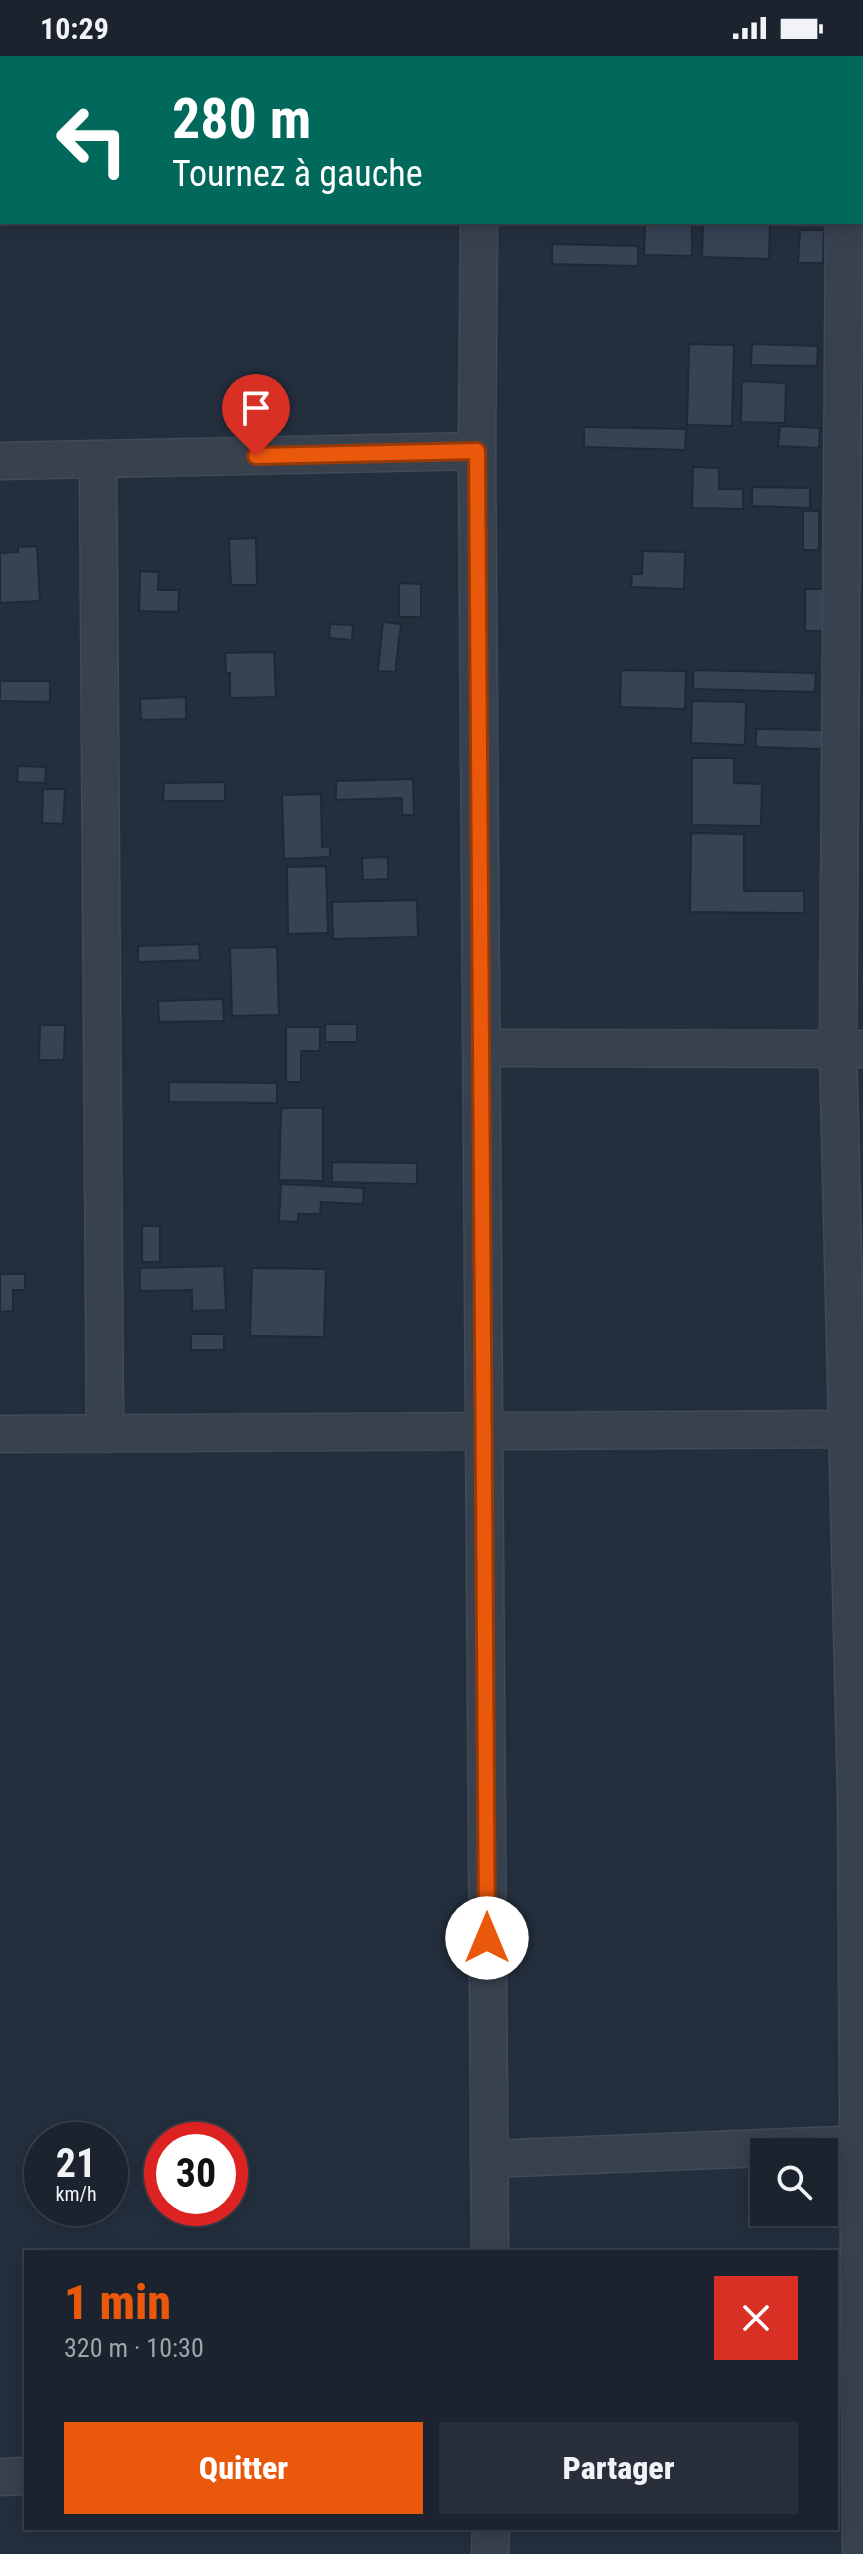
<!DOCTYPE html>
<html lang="fr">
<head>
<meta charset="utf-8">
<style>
  :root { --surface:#1b232e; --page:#282f3a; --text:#f1f3f6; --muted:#a0a4aa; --line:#39404a; --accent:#ea580c }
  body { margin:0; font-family:"Roboto Condensed",sans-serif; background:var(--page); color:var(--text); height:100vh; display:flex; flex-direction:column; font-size:30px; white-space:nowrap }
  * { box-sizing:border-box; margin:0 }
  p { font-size:26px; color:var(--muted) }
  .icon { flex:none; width:44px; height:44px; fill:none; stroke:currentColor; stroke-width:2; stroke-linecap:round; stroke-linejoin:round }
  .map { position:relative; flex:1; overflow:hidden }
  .sheet { position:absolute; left:24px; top:2194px; width:814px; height:280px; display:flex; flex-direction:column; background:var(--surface); border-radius:0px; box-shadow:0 4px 20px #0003,0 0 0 2px var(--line) }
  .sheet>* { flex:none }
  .top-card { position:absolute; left:0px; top:0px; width:864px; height:168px; box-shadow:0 4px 20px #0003,0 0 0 2px var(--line); background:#00695c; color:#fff; overflow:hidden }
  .controls { position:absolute; left:750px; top:2082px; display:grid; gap:16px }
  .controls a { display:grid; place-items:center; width:88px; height:88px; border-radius:0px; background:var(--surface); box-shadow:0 4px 20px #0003,0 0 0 2px var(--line); font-size:40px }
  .speed { position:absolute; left:24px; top:2066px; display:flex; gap:16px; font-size:40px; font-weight:700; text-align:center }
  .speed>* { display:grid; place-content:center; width:104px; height:104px; border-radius:50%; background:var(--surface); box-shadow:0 4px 20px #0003,0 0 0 2px var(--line); line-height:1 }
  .speed small { font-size:20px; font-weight:400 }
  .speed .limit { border:12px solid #d22; background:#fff; color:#111 }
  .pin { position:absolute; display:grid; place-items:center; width:68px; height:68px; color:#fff; margin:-82px -34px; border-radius:50% 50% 50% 0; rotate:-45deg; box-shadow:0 0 8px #0007 }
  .pin .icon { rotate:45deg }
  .me { position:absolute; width:88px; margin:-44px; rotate:0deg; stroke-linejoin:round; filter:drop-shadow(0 0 6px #0008) }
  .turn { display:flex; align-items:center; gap:28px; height:168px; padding:0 40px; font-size:36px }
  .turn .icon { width:104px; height:104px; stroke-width:2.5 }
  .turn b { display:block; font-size:56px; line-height:68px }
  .round { display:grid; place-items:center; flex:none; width:84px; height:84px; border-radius:0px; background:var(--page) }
  .summary { display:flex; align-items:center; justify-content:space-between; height:136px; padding:0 40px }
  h1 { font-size:48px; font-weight:800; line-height:60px; color:var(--accent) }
  .cta { display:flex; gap:16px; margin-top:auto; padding:16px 40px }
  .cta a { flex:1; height:92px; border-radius:0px; background:var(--accent); color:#fff; font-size:32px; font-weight:800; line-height:92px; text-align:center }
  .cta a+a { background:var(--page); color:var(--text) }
  .status { display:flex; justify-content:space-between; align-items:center; height:56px; padding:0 40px; background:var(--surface); direction:ltr }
  .status svg { height:22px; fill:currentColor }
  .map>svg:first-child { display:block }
  .building { fill:#364354; stroke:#1f2835; stroke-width:2 }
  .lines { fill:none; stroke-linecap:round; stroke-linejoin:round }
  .minor-casing { stroke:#414a57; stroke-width:39 }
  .minor { stroke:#38414e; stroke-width:36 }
  .route-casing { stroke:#983908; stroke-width:20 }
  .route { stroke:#ea580c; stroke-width:14 }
</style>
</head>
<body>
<div class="status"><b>10:29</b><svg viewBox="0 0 49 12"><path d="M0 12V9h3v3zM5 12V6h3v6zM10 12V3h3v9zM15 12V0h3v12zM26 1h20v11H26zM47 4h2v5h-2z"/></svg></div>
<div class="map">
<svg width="863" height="2498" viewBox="0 0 863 2498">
  <rect width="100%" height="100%" fill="#242f3e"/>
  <g class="building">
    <rect x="373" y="0" width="45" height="2"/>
    <path d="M703 166H770L769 203 702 201Z"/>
    <path d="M645 168 692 169V200L644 199Z"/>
    <path d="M800 174H824L823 207H798Z"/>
    <path d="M552 188 638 190V210L552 208Z"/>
    <path d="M689 288 734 289 732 370 687 369Z"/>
    <path d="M752 288 818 290 817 310 751 309Z"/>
    <path d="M742 325 786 327 785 367 741 366Z"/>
    <path d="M780 370 820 372 819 392 778 390Z"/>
    <path d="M584 371 686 373 685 394 584 391Z"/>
    <path d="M693 411 719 412V433H743V453L692 452Z"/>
    <path d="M752 431 810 432V452L752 450Z"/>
    <rect x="803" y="455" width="16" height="39"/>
    <path d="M256 482 257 529H231L229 483Z"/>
    <path d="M37 490 40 545 0 547V497L18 496V491Z"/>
    <path d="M643 495 685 496 684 533 631 531 632 518H642Z"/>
    <path d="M140 515 159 516 158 534H179L178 556 139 555Z"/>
    <path d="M399 527 421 528V561H399Z"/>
    <path d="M805 533H823L824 575H805Z"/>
    <path d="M383 566 401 568 395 616 378 615Z"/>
    <path d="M330 568 353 569 352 584 329 582Z"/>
    <path d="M274 596 276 641 230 642V617H226L225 597Z"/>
    <path d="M621 614 686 615 685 653 620 651Z"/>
    <path d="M693 614 816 617 815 636 693 633Z"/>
    <path d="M0 625H50V646L0 645Z"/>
    <path d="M186 641V663L141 664 140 643Z"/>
    <path d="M692 645 746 646 745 689 691 687Z"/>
    <path d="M756 673 823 674V693L756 691Z"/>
    <path d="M692 702H734V727L762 728 761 770 692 769Z"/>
    <path d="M18 710 46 711 45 727 17 726Z"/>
    <path d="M413 723 414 759H402V742L336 744V725Z"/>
    <path d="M225 726V745H163L164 727Z"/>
    <path d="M43 733H65L63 768 42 767Z"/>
    <path d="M321 738 322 791 330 790V801L284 803 282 739Z"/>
    <path d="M691 777 744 778V835H804V857L690 856Z"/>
    <path d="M388 801V823L363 824 362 802Z"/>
    <path d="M326 810 328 877 288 878 287 811Z"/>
    <path d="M417 844 418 881 333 883 332 846Z"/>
    <path d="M199 888 200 904 138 906V890Z"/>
    <path d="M277 891 279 959 232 960 230 892Z"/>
    <path d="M223 943 224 965 159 966 158 945Z"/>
    <rect x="325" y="968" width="32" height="18"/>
    <path d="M40 969H65L64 1004H39Z"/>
    <path d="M286 971H320V995H301V1026H286Z"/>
    <path d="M169 1026 277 1027V1047L169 1046Z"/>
    <path d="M281 1052H323V1125L279 1124Z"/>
    <path d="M332 1106 417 1107V1128L332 1126Z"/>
    <path d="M281 1128 364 1132 363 1148 321 1146 320 1158H298V1166L279 1165Z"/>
    <rect x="142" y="1170" width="18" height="36"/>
    <path d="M224 1210 226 1254 192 1255V1234L140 1235V1212Z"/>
    <path d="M252 1212 326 1213 324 1281 250 1280Z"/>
    <path d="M0 1218H25V1234H13V1255L0 1256Z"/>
    <rect x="191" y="1278" width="33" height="16"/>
  </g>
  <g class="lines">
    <defs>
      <g id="minor">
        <path d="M845 0V2"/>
        <path d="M480 2V0"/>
        <path d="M862 41H863"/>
        <path d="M479 166 477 395 490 2196"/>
        <path d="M844 166 838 993 856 1737 861 2498"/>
        <path d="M98 403 105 1378"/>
        <path d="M0 405 477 395"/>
        <path d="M483 992 862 993"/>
        <path d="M0 1378 863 1373"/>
        <path d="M489 2103 863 2088"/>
        <path d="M0 2421 26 2420"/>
        <path d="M490 2498 491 2472"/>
      </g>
    </defs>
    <use href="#minor" class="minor-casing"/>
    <use href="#minor" class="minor"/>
  </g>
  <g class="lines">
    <defs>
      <path id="route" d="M256 400 477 395 487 1882"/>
    </defs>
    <use href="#route" class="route-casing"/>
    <use href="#route" class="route"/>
  </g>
</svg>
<div class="controls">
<a><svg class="icon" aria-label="search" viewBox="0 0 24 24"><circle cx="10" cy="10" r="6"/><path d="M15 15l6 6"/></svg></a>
</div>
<div class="speed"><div>21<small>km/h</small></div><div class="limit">30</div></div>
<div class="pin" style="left:256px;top:400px;background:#d93025"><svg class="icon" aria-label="arrive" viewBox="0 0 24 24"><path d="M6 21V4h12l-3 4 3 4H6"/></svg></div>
<svg class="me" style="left:487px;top:1882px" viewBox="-20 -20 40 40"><circle r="19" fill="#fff"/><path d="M0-13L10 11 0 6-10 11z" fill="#ea580c"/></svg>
<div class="top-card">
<div class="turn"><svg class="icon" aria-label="left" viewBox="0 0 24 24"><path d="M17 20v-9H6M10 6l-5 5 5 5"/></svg><div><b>280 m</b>Tournez à gauche</div></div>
</div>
<section class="sheet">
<div class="summary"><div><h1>1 min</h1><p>320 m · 10:30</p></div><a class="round" style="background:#d93025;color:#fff"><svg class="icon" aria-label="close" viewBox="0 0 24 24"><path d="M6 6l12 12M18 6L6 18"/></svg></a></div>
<div class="cta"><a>Quitter</a><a>Partager</a></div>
</section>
</div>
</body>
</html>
